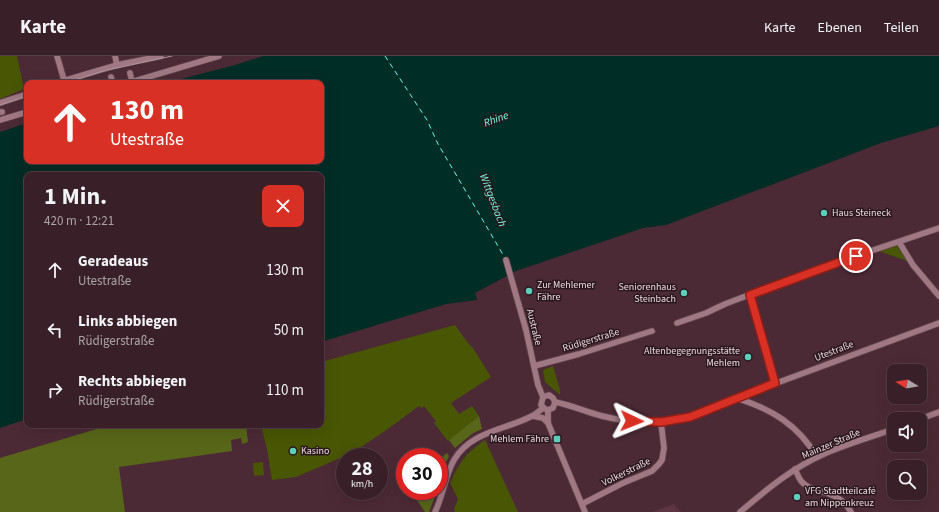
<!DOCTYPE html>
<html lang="de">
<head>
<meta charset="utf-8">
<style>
  :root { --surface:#392028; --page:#442d34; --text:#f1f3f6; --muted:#aba3a8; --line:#533e45 }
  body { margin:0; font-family:"Source Sans 3",sans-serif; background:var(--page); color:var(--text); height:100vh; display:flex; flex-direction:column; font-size:15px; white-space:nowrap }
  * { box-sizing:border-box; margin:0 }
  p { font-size:13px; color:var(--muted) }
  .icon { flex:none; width:22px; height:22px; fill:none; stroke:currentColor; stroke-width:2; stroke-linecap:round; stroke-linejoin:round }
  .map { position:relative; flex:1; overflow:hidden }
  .details { position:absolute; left:24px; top:116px; width:300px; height:256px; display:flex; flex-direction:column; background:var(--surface); border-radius:8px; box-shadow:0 4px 16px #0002,0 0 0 1px var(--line) }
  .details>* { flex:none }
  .guide { position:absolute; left:24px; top:24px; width:300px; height:84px; border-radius:8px; box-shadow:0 4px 16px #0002,0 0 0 1px var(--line); background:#d93025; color:#fff; overflow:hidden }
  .needle { width:26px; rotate:281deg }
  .tools { position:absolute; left:887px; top:308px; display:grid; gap:8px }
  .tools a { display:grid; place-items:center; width:40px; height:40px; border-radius:8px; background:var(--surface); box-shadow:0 4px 16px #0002,0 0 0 1px var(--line); font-size:20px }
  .speed { position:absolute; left:336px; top:392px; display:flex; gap:8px; font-size:20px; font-weight:700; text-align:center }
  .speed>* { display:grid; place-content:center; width:52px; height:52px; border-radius:50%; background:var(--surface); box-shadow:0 4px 16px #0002,0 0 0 1px var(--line); line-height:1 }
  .speed small { font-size:10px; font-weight:400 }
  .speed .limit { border:6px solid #d22; background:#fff; color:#111 }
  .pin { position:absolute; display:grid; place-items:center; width:34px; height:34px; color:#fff; margin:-17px; border:2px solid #fff; border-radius:50%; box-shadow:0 1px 4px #0007 }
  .me { position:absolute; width:44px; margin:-22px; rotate:92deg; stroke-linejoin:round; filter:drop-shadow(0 0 3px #0008) }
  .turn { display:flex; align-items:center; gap:14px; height:84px; padding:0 20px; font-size:18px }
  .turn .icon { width:52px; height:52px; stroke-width:2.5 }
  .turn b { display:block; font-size:28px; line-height:34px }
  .round { display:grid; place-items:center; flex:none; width:42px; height:42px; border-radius:8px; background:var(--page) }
  .overview { display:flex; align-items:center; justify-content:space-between; height:68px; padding:0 20px }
  h1 { font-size:24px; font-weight:700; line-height:30px }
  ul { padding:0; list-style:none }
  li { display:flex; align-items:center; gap:12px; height:60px; padding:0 20px }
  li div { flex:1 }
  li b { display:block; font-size:15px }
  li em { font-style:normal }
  header { display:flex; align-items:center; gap:24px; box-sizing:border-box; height:56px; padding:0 20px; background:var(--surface); border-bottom:1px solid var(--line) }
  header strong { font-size:19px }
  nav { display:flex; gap:22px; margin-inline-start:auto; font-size:14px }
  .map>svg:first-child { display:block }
  .built { fill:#5c3442 }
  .green { fill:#495603 }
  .forest { fill:#586619 }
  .water { fill:#002d26 }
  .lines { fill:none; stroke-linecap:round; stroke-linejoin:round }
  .ferry { stroke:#72fbe1; stroke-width:1; stroke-dasharray:5 4; stroke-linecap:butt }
  .minor-casing { stroke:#654952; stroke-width:7 }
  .minor { stroke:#a07884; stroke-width:5.5 }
  .tram { stroke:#af949c; stroke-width:1 }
  .route-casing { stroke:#8d1f18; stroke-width:10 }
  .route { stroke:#d93025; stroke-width:7 }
  .poi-dot { fill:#5dceb9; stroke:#28181d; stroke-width:1.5 }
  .labels { text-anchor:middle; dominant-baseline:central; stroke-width:3; stroke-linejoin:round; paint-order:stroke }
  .poi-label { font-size:10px; fill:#eed8de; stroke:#28181d; text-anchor:start }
  .street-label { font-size:10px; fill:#eed8de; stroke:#28181d }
  .water-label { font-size:11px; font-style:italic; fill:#72fbe1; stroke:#28181d }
</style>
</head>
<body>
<header>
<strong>Karte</strong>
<nav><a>Karte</a><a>Ebenen</a><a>Teilen</a></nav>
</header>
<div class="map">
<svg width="939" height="456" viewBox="0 0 939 456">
  <rect width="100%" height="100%" fill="#4c2a35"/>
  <path class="built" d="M674 448 681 456H653Z"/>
  <g class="green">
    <path d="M0 0H17L24 33 0 43Z"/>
    <path d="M897 190 907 205 879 195Z"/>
    <path d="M455 269 468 287 473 292 491 321 451 347 459 358 472 350 479 360 448 385 434 367 436 365 424 350 422 352 419 350 385 375 352 397 296 421 272 424 267 393 261 369H321V306Z"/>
    <path d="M553 310 560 334V339L545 326 543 314Z"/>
    <path d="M485 384 518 456H455L454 453 458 443 450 427C461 404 465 398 485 384Z"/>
    <path d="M263 406 264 419 254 420 253 407Z"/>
  </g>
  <g class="forest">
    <path d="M479 360 482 373 473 377 455 392 449 384Z"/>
    <path d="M110 369H246L248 386 242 388 241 382 231 384 232 395 119 411 125 456H0V402Z"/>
    <path d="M447 397 449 400 444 410 439 430V403Z"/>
    <path d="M411 435H437L429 456H425Z"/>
  </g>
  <path class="water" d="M263 0H939V70L881 87 666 169 643 172 516 215 475 237 477 244 446 248 321 286V119H27V363L0 372V76L27 67V105H321V27H166L235 9Z"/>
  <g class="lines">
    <path class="ferry" d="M385 0 427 64 438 88 505 202"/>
    <defs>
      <g id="minor">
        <path d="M57 0 64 24"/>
        <path d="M115 0 117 9"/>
        <path d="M130 17 132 26"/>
        <path d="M111 21 113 27"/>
        <path d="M56 27 117 9 161 0"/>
        <path d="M128 27 219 0"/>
        <path d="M0 47 27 38"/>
        <path d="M0 56H2"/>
        <path d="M0 64 27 56"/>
        <path d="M899 186 913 209 939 240"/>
        <path d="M506 204 526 274 538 329 543 341 541 349 545 353 548 354 553 352 555 346 553 342 549 339 543 341"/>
        <path d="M751 239 775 327"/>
        <path d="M677 267 706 257 725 248 817 213 939 172"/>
        <path d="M534 310 579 298 652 275"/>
        <path d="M736 342C772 353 798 369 817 401"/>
        <path d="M555 346C571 349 586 356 602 360 630 367 663 369 691 360 704 356 716 350 728 345L939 267"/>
        <path d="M548 354V367L585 456"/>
        <path d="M532 360 543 362 548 367"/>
        <path d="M920 363 939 356"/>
        <path d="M795 413C797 417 798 421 801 425 812 439 837 431 851 456"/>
        <path d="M582 448 623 427 652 415 659 408 662 404 664 392 661 366"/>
        <path d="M435 456C443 440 445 420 454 404 470 376 504 374 530 361 535 359 539 355 543 352"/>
        <path d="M740 456C766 434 792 412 824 398 847 388 871 381 894 373"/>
      </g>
    </defs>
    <use href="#minor" class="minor-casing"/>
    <use href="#minor" class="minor"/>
    <g class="tram">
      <path d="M66 27 103 15 172 0"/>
      <path d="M0 49 27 40"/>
    </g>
  </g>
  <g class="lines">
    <defs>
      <path id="route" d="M632 365 661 366 690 361 775 327 750 239 856 200"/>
    </defs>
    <use href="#route" class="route-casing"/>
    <use href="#route" class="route"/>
  </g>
  <g class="poi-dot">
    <circle cx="824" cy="157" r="4"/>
    <circle cx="529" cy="235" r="4"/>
    <circle cx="684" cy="237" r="4"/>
    <circle cx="748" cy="301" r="4"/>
    <rect x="553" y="379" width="8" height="8" rx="2"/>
    <circle cx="293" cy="395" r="4"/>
    <circle cx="797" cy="441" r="4"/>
  </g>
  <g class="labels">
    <g class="poi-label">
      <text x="832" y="157">Haus Steineck</text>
      <text x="537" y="229">Zur Mehlemer<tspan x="537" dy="12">Fähre</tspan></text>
      <text x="676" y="231" text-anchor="end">Seniorenhaus<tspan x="676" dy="12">Steinbach</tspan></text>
      <text x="740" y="295" text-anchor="end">Altenbegegnungsstätte<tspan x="740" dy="12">Mehlem</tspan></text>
      <text x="549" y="383" text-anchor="end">Mehlem Fähre</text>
      <text x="301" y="395">Kasino</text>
      <text x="805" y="435">VFG Stadtteilcafé<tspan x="805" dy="12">am Nippenkreuz</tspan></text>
    </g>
    <g class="street-label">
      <text transform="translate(534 271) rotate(76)">Austraße</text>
      <text transform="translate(591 284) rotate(-17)">Rüdigerstraße</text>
      <text transform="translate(834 295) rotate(-21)">Utestraße</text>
      <text transform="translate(831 388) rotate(-23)">Mainzer Straße</text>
      <text transform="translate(626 416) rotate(-26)">Volkerstraße</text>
    </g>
    <g class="water-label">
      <text transform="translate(496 63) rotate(-20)">Rhine</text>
      <text transform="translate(493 144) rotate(69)">Wittgesbach</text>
    </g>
  </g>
</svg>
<div class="tools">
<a><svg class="needle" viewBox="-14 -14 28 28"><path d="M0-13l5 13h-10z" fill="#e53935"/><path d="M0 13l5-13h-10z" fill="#aba3a8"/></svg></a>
<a><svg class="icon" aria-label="sound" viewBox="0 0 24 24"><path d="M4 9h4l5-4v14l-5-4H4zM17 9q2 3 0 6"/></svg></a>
<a><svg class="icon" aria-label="search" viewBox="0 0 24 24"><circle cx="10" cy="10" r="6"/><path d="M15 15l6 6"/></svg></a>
</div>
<div class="speed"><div>28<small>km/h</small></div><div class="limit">30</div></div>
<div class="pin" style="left:856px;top:200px;background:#d93025"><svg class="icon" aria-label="arrive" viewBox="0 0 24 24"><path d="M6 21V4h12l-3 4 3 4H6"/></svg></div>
<svg class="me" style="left:632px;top:365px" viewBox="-20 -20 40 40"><path d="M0-17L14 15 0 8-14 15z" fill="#d93025" stroke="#fff" stroke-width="4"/></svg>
<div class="guide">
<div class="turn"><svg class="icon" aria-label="ahead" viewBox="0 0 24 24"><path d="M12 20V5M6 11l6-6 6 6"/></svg><div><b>130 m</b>Utestraße</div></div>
</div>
<section class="details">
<div class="overview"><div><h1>1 Min.</h1><p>420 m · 12:21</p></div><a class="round" style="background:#d93025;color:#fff"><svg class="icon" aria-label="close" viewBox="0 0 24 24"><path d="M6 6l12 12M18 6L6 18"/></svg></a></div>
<ul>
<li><svg class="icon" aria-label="ahead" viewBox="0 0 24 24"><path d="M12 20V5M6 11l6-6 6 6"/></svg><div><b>Geradeaus</b><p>Utestraße</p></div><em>130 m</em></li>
<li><svg class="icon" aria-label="left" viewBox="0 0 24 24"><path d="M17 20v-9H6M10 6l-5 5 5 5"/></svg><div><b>Links abbiegen</b><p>Rüdigerstraße</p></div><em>50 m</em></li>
<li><svg class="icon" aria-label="right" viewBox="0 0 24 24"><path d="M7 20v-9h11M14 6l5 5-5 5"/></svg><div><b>Rechts abbiegen</b><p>Rüdigerstraße</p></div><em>110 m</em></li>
</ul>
</section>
</div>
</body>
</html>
